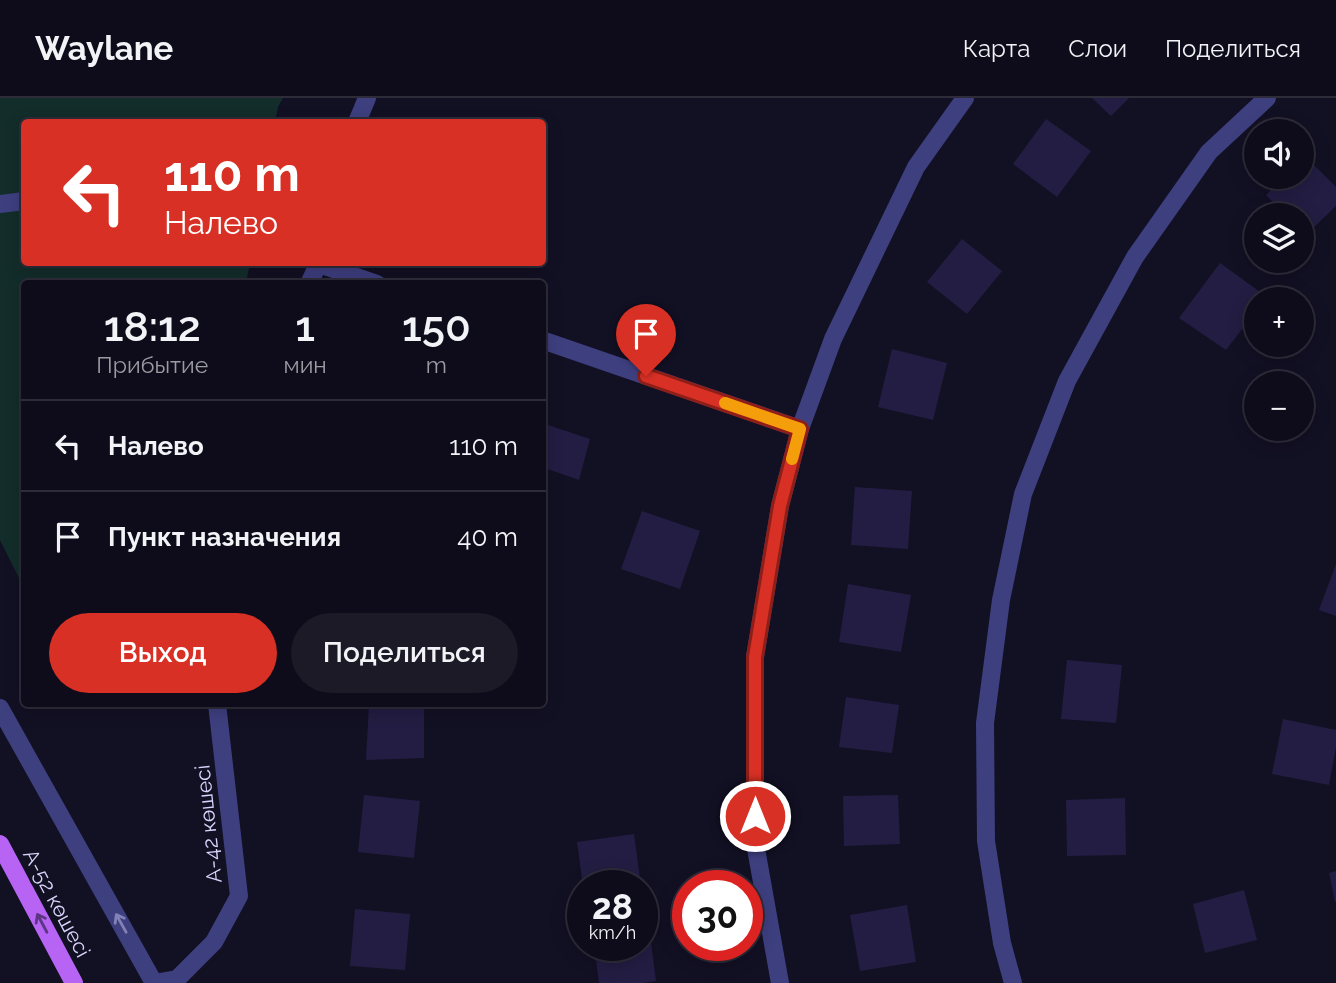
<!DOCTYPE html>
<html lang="ru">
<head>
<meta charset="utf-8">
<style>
  :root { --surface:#0e0c1a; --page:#1c1a27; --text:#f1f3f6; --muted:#9b9ba2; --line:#2e2c39; --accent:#d93025 }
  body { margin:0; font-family:Raleway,sans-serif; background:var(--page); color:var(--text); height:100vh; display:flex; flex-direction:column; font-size:26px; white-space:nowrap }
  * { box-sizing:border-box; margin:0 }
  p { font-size:23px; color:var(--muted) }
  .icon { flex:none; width:38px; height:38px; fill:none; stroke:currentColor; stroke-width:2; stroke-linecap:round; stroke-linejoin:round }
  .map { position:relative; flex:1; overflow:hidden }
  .sheet { position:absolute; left:21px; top:182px; width:525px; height:427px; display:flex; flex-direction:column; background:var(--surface); border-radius:7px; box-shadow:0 4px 18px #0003,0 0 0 2px var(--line) }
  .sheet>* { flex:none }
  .hud { position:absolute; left:21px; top:21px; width:525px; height:147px; border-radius:7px; box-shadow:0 4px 18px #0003,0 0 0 2px var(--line); background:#d93025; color:#fff; overflow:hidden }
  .tools { position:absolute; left:1244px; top:21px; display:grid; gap:14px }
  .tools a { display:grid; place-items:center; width:70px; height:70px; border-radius:50%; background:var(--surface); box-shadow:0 4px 18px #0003,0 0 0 2px var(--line); font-size:35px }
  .speed { position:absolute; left:567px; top:772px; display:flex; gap:14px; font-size:35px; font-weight:700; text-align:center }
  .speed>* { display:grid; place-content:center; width:91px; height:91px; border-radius:50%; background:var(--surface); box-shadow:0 4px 18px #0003,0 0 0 2px var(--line); line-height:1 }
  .speed small { font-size:18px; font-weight:400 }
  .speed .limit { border:10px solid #d22; background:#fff; color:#111 }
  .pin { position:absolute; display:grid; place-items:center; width:60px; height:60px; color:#fff; margin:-72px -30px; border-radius:50% 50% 50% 0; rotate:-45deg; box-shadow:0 0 7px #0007 }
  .pin .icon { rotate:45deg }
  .me { position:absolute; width:77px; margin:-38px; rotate:0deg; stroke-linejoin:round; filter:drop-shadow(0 0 5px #0008) }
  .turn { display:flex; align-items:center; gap:24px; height:147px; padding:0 28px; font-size:32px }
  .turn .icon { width:91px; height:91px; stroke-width:2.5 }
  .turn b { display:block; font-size:49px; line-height:60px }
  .eta { display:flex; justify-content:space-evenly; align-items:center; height:119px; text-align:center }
  .eta b { font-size:42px; font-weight:600; line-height:49px }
  .cta { display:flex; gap:14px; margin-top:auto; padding:14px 28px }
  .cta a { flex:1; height:80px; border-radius:42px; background:var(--accent); color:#fff; font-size:28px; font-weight:600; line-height:80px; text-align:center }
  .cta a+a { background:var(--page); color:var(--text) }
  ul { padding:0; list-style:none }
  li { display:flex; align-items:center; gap:21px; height:91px; padding:0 28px; border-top:2px solid var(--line) }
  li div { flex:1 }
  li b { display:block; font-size:26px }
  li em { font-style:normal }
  header { display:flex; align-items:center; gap:42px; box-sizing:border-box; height:98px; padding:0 35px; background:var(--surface); border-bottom:2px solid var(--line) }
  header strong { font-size:33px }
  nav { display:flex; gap:38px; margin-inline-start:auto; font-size:24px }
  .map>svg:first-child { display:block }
  .green { fill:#132d2b }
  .building { fill:#231d43 }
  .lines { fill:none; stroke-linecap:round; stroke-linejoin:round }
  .minor { stroke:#3e3f7f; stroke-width:18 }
  .major { stroke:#b764f5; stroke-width:18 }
  .oneway { stroke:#5c3682 }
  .oneway2 { stroke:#8382b7 }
  .route-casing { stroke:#8d1f18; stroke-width:18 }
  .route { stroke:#d93025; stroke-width:12 }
  .slow { stroke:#f59e0b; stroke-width:12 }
  .labels { text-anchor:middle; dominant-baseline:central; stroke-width:6; stroke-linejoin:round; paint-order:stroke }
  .street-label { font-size:21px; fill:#d8d5fc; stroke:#121023 }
</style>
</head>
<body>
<header>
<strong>Waylane</strong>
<nav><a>Карта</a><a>Слои</a><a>Поделиться</a></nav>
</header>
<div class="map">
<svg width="1336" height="885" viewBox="0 0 1336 885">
  <rect width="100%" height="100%" fill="#121023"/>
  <path class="green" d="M0 0H283L278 9 275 24H24V164L250 165 246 185 24 186V479L20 482 0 442Z"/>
  <g class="building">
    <path d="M1092 0H1129L1111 18Z"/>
    <path d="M1046 21 1091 53 1057 99 1013 66Z"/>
    <path d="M1305 58 1336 89V108L1306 137 1302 133V117H1286L1266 97 1284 79H1302V61Z"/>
    <path d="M962 141 1002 173 967 216 927 184Z"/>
    <path d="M1220 165 1267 199 1265 201H1256V213L1226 252 1179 220Z"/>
    <path d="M892 251 947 265 933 322 878 309Z"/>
    <path d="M542 325 590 341 579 382 542 369Z"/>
    <path d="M855 389 912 393 908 451 851 447Z"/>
    <path d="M642 413 700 433 680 491 621 471Z"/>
    <path d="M1336 466V518L1319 512Z"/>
    <path d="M848 486 911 497 901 554 839 544Z"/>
    <path d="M1067 562 1122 567 1116 625 1061 621Z"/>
    <path d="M846 599 899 607 892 655 839 649Z"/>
    <path d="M369 606H424V660L366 662Z"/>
    <path d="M1283 621 1336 632V649L1329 687 1272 676Z"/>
    <path d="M364 697 420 703 414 760 358 754Z"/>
    <path d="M898 697 900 746 844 748 843 698Z"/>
    <path d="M1125 700 1126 757 1067 758 1066 702Z"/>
    <path d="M634 736 641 788H583L577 744Z"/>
    <path d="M1336 773V804H1335L1329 775Z"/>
    <path d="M1244 792 1257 842 1205 855 1193 806Z"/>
    <path d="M907 807 916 864 860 873 850 817Z"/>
    <path d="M355 811 410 816 405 872 350 868Z"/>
    <path d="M649 829 656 883 643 885H599L594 847H642V830Z"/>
  </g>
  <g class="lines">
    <g class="minor">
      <path d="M357 24 367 0"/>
      <path d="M0 106 24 103"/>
      <path d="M319 166 377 186"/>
      <path d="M309 186 319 164"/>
      <path d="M542 242 800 331"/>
      <path d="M0 610 154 885"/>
      <path d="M154 885 177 881 214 844 239 798 217 606"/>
      <path d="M780 885 755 745V559L780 408 800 331 833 241 916 69 965 0"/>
      <path d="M1013 885 1002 845 986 743 985 625 1001 502 1023 396 1067 283 1135 159 1209 54 1267 0"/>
    </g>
    <path class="major" d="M0 746 74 885"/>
  </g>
  <defs><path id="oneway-shaft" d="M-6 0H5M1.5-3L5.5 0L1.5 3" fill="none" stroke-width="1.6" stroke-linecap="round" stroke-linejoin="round" transform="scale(1.75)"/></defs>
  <use class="oneway" href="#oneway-shaft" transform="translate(42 825) rotate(-118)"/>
  <use class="oneway2" href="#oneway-shaft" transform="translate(121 825) rotate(-119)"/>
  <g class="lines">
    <defs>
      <path id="route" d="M646 278 800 331 780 408 755 559V718"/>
    </defs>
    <use href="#route" class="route-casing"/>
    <use href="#route" class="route"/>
    <path class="slow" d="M725 305 800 331 792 361"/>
  </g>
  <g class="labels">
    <g class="street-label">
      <text transform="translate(208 726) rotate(-96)">А-42 көшесі</text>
      <text transform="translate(57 805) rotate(62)">А-52 көшесі</text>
    </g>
  </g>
</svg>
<div class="tools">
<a><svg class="icon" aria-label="sound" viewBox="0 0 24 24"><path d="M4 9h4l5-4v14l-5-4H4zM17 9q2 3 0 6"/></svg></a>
<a><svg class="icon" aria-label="layers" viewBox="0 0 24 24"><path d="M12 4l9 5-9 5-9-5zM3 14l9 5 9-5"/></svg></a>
<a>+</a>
<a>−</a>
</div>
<div class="speed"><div>28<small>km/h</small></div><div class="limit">30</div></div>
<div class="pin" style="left:646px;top:278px;background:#d93025"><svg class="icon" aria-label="arrive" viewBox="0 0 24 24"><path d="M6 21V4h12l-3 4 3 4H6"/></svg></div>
<svg class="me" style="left:755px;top:718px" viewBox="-20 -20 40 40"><circle r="17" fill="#d93025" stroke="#fff" stroke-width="3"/><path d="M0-11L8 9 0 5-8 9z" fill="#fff"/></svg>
<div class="hud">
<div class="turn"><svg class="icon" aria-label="left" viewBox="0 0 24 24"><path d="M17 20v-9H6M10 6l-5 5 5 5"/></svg><div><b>110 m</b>Налево</div></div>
</div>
<section class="sheet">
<div class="eta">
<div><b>18:12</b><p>Прибытие</p></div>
<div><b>1</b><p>мин</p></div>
<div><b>150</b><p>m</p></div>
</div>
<ul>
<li><svg class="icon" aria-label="left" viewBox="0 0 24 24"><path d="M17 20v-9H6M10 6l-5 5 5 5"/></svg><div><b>Налево</b></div><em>110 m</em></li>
<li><svg class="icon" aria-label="arrive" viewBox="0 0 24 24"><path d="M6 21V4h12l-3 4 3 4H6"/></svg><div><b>Пункт назначения</b></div><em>40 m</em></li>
</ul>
<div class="cta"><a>Выход</a><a>Поделиться</a></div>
</section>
</div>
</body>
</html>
